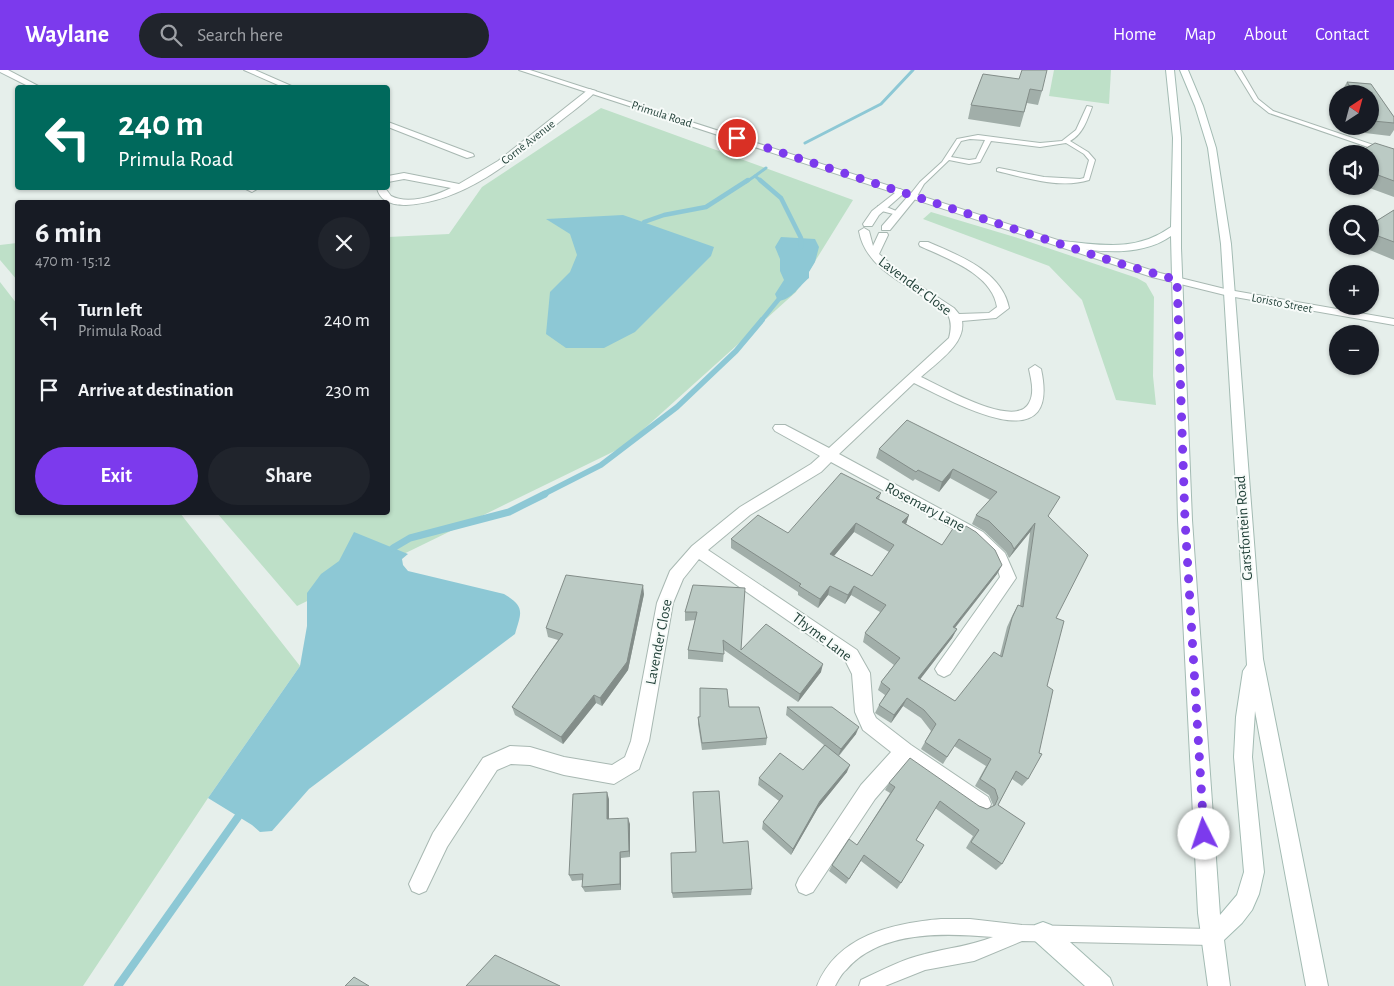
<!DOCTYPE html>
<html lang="en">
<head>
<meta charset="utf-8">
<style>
  :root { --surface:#171b24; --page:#20242c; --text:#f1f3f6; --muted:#9ea1a6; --accent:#7c3aed }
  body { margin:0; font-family:"Alegreya Sans",sans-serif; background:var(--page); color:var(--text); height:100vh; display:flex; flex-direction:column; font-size:19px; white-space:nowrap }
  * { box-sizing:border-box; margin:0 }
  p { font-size:16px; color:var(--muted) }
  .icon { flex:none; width:28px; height:28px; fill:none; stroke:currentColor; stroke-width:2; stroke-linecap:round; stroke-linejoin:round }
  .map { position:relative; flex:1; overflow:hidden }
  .side { position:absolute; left:15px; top:130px; width:375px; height:315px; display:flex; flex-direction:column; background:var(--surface); border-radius:5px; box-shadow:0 1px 4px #0004 }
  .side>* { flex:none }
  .guide { position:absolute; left:15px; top:15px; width:375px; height:105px; border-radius:5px; box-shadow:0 1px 4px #0004; background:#00695c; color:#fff; overflow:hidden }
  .needle { width:32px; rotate:36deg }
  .tools { position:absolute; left:1329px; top:15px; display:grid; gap:10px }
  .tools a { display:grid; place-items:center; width:50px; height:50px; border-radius:50%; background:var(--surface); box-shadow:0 1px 4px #0004; font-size:25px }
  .pin { position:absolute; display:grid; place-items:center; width:42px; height:42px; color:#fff; margin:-21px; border:2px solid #fff; border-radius:50%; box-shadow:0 1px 5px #0007 }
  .me { position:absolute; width:55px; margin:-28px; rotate:356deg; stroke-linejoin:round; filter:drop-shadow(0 0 4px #0008) }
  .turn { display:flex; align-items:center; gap:18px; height:105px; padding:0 20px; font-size:22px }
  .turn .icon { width:65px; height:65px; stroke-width:2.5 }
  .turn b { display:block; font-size:35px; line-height:42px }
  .round { display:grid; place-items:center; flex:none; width:52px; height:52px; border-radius:26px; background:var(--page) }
  .overview { display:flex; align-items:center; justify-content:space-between; height:85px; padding:0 20px }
  h1 { font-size:30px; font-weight:700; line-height:38px }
  .primary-button { display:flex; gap:10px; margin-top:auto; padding:10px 20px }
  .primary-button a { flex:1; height:58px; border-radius:30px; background:var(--accent); color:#fff; font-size:20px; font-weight:700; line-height:58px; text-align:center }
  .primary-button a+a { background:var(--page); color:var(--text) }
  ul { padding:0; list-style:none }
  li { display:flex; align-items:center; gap:15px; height:70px; padding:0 20px }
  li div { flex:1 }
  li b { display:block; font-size:19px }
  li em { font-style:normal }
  header { display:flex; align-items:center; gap:30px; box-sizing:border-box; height:70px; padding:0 25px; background:var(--accent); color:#fff }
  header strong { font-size:24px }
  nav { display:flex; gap:28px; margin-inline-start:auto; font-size:18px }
  .search { width:350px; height:45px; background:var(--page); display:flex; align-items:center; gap:12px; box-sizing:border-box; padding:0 18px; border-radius:28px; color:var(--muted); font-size:19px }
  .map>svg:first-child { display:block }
  .green { fill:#bee0c8 }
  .water { fill:#8dc8d5 }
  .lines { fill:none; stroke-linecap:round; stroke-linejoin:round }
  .stream-far4 { stroke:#8dc8d5; stroke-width:3 }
  .stream-far3 { stroke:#8dc8d5; stroke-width:4.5 }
  .stream-far2 { stroke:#8dc8d5; stroke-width:5.5 }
  .stream-far1 { stroke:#8dc8d5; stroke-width:7 }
  .stream { stroke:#8dc8d5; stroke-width:8 }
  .service-casing { stroke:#a8b8b2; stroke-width:2 }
  .minor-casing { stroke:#a8b8b2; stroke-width:2 }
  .tertiary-casing { stroke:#a8b8b2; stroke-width:2 }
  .secondary-casing { stroke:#a3bbb3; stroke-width:2 }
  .service { fill:#fff; fill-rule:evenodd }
  .minor { fill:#fff; fill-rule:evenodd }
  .tertiary { fill:#fff; fill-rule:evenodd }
  .secondary { fill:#fff; fill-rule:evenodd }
  .wall { fill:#a1aea9; fill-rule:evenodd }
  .shaded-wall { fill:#838d89 }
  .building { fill:#bbcac4; stroke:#838d89; fill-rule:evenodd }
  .route { stroke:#7c3aed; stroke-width:9; stroke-dasharray:0 16.2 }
  .labels { text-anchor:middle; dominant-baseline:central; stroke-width:4; stroke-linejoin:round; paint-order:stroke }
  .far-street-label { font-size:12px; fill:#23423a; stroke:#f7fbf9 }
  .street-label { font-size:15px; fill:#23423a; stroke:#f7fbf9 }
</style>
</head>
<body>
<header>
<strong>Waylane</strong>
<div class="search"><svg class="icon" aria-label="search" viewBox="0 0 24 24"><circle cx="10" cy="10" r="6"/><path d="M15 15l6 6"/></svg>Search here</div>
<nav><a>Home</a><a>Map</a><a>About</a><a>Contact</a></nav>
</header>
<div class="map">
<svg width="1394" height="916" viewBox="0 0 1394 916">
  <rect width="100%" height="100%" fill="#e6efeb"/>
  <g class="green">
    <path d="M1054 0H1111L1109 34 1049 26Z"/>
    <path d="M601 38 853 130 796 222 625 376 297 536 217 443 388 442V167L449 164 482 117Z"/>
    <path d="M931 142 1021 169 1137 208 1146 213 1154 227 1153 306 1156 335 1116 330 1082 230 1049 196 923 149Z"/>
    <path d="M17 173H18L17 210 0 190V175Z"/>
    <path d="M0 212 17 234 18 442 180 443 300 596 208 728 83 916H0Z"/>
  </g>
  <g class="water">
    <path d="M623 145 714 177 711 186 635 262 604 278H566L546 264 550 222 570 202 577 185 570 164 546 149Z"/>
    <path d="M781 167 815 169 819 177 815 192 809 202V208C799 216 792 230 778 231L775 224 784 210 780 201V189L775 177Z"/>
    <path d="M354 462 408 484 402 489 403 495 408 501 504 524C526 537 521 543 515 564L309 719 272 761 260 762 252 755 208 728 300 596 307 556V523L321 504 339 491Z"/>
  </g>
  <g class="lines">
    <g class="stream-far4">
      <path d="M805 73 881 34 913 0"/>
      <path d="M746 112 755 106"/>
      <path d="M762 112 755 106 766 98"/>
    </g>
    <g class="stream-far3">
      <path d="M760 110 781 128 801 168V177"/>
      <path d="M644 152 664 145 706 137 748 110"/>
      <path d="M761 251 783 224"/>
    </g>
    <path class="stream-far2" d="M542 425 601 395 677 337 736 281 762 250"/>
    <path class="stream-far1" d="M393 478 410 468 509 442 545 424"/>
    <path class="stream" d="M118 916 238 747"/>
    <defs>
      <g id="service">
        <path d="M1235 0H1241L1258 29 1273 41 1394 82V86L1269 43 1254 31Z"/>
        <path d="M1087 36 1092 37C1087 50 1083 64 1070 71L1088 82 1095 90 1089 110C1061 119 1025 108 997 101V99L999 98 1044 107 1080 109 1084 108 1089 90 1084 84 1066 73 1040 77 991 71 980 92 969 94 949 90 924 114 916 128 909 126 920 112 942 92 957 69 978 65 1040 73 1062 71 1076 60ZM970 69 985 70 976 89 969 90 951 87 961 71Z"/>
        <path d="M878 136H884L901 143 897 145 878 140Z"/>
        <path d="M941 849H970L1022 855 1211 859 1217 861 1219 867 1217 873 1211 875 1022 871 974 891 925 900 885 916H859L861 910C882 900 903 889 925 884 948 878 970 876 993 867 945 863 880 860 846 900 841 904 838 911 835 916H817C837 866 892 853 941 849Z"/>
      </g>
      <g id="minor">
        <path d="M0 0H8L42 18H32L0 2Z"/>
        <path d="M244 0H255L296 18H285Z"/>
        <path d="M589 19 596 21C585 33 570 43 558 53 515 89 465 132 406 135 393 135 380 132 377 118H385L391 126C408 135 435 126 451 118L404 109 388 112V106L404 103 459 114 498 91Z"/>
        <path d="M388 52 473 84 474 86 467 88 388 57Z"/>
        <path d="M244 118H256L257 119 252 122Z"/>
        <path d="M900 119 905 122 903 124 879 145 872 156H864L863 154 872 141Z"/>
        <path d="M913 123 916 124V128L890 160H882V156L910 124Z"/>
        <path d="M864 158 869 161 873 176 879 163H887L888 165 879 184 902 204 954 238 959 244 989 243 997 237C992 204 948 189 920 176L919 174 920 172H928C958 185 1002 201 1009 238L996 248 962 251C966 274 936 293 921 307 941 316 1015 360 1029 333 1035 323 1031 309 1029 299L1035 295 1041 299C1062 395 952 331 914 313L839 384 983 462 1005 483 1016 508 950 604 944 607 938 604 935 599 938 594 1000 507C996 488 982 476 967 466L831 392 821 402 750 445 708 480 857 580 870 603 873 642 876 648 911 675 988 727 991 734 988 741 981 744 974 741 906 693 875 729 813 822 806 825 799 822 796 815 799 808 861 715 891 682 863 660 855 642 852 604 845 590 699 489 683 509 673 533 649 671 641 693 639 699 614 714 564 705 530 695 511 694 497 700 447 777 426 821 419 824 412 821 409 814 433 763 483 688 510 676 530 677 564 687 612 695 625 687 631 671 657 533 670 501 692 476 740 437 811 394 820 386 775 361 773 358 775 355H785L829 378 949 268C951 260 952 252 948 245 943 238 933 233 926 228 899 211 865 195 859 161Z"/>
      </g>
      <path id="tertiary" d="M519 0H530L1160 203 1229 220 1394 249V255L1229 226 1152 207Z"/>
      <g id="secondary">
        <path d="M1166 0H1174L1181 68V178L1192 450 1220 845 1237 825 1244 802 1234 687 1236 647 1243 601 1247 595 1221 174 1208 78 1195 36 1180 0H1188L1203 36 1216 78 1231 174 1263 589 1328 916H1306L1255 641 1252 687 1264 802 1259 824 1252 840 1242 853 1224 870 1230 916H1208L1198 843 1178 450 1171 166C1140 188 1098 181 1062 177L1057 174 1062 171C1102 175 1136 182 1171 157L1173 68Z"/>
        <path d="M1043 852 1051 855 1110 908 1113 916H1085L1035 871 1032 863 1035 855Z"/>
      </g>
    </defs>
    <use href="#service" class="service-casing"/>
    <use href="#minor" class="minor-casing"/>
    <use href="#tertiary" class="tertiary-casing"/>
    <use href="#secondary" class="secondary-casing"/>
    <use href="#service" class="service"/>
    <use href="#minor" class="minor"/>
    <use href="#tertiary" class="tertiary"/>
    <use href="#secondary" class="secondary"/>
  </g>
  <g class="wall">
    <path d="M983 4 1042 21 1038 35 1027 33 1020 57 968 49 971 35Z"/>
    <path d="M1347 12 1371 14 1394 47V60L1390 66 1365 63 1361 56H1370V24H1340Z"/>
    <path d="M1394 79V127L1364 116H1370V84Z"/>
    <path d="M1338 98V107L1333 105Z"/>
    <path d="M1394 140V190L1360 176H1370V155Z"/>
    <path d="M907 350 1049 446 1056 548 1047 616 1028 709 1022 716 1012 709 998 735 1002 794 996 800 966 778 973 766 935 738 916 770 901 813 897 819 861 791 846 814 829 801 832 795 857 775 890 723 885 720 889 713 979 736 987 739 992 737 993 735 989 725 975 716 986 696 954 676 943 694 921 679 931 661 921 648 903 636 891 653 875 643 879 635 885 625 878 620 881 612 894 595 863 572 865 563 880 542 851 525 845 534 828 525 818 538 798 525V522L731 478V469L788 463 881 423 879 429 909 445 906 454 942 475 1002 495 997 504 955 558 957 559 952 568 920 609 955 631 1000 585 1007 557 1013 544 1018 535 1020 536 1030 462 1009 488 1006 482 984 461 972 454 976 445 990 430 950 408 939 422 915 409 913 411 876 388 879 379ZM854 462 889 482 872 506 834 486Z"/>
    <path d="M693 515 741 580 821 602 798 632 724 580 723 592 688 589V580L695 550 685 551V542Z"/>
    <path d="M644 524 628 600 602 636 596 633 563 674 515 645 512 637 558 570 548 567 546 558Z"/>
    <path d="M729 637 767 668 766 675 702 680 698 654V647Z"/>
    <path d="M787 637 856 664 839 686 847 702 818 738 791 785 762 759 763 752 779 731 758 715 759 708 803 700 824 675 786 645Z"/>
    <path d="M609 729V749L630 754V787L621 788V820L585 822 582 817 583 810 572 811 569 805Z"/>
    <path d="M723 773 752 819 751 825 673 828 672 823 696 782Z"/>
  </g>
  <g class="shaded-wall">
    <path d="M953 399 950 408 939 422 942 412Z"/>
    <path d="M909 445 906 454 902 452Z"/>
    <path d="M856 453 854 462 828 493 830 484Z"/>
    <path d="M1035 453 1030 462 1009 488 1014 479Z"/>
    <path d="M1002 495 997 504 949 565 953 557Z"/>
    <path d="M643 515 644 524 628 600 602 636 600 628Z"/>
    <path d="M830 516 828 525 818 538 820 529Z"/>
    <path d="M854 516 851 525 845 534 848 525Z"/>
    <path d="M957 559 952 568 915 616 918 608Z"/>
    <path d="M823 594 821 602 798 632 800 624Z"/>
    <path d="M594 625 596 633 563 674 561 667Z"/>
    <path d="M907 628 903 636 891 653 894 645Z"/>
    <path d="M859 657 856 664 838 686 841 679Z"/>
    <path d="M850 695 847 702 818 738 791 785 793 779 820 731Z"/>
    <path d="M607 722 609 729V755L607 749Z"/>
    <path d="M628 748 630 754V787L629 781Z"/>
    <path d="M620 782 621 788V820L620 814Z"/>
  </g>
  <g class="building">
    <path d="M1022 0H1047L1042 21 1030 19 1024 42 971 35 983 4 1019 9Z"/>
    <path d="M1347 12 1371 14 1394 47V53L1373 51 1370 46V24H1355Z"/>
    <path d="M1375 73 1394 79V111L1370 102V84H1356Z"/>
    <path d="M1394 140V172L1370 163V155Z"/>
    <path d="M907 350 1060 427 1048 446 1088 485 1056 548 1064 551 1047 616 1053 620 1039 683 1042 684 1028 709 1016 701 998 735 1025 753 1002 794 971 772 979 760 940 731 916 770 924 775 901 813 864 785 849 809 832 795 849 769 857 775 895 717 889 713 910 688 979 736 987 739 995 735 998 728 995 719 980 709 991 689 959 669 947 687 925 672 936 654 924 640 907 628 894 645 879 635 890 619 881 612 900 588 865 563 886 535 854 516 848 525 830 516 820 529 799 516 801 514 731 469 758 445 788 463 841 403 881 423 876 428 909 445 902 452 942 475 954 457 962 461 966 456 976 462 995 480 1002 495 953 557 957 559 918 608 955 631 994 582 1002 587 1012 548 1018 535 1023 537 1035 453 1014 479 1011 473 989 451 976 445 997 422 953 399 942 412 918 400 916 402 879 379ZM856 453 894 475 872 506 830 484Z"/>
    <path d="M566 505 643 515 627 592 600 628 594 625 561 667 512 637 563 564 546 558Z"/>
    <path d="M693 515 745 518 741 580 766 554 823 594 800 624 723 570 724 584 688 580 697 542H685Z"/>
    <path d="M700 618 727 619 729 637H759L767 668 702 673 698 647H700Z"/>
    <path d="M787 637H832L859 657 841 679Z"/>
    <path d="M825 675 850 695 820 731 793 779 763 752 783 726 759 708 780 683 803 700Z"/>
    <path d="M719 721 723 773 748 771 752 819 672 823 671 783 696 782 693 722Z"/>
    <path d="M607 722V749L628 748 629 781 620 782V814L582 817 583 804 569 805 573 724Z"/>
    <path d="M495 885 560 916H466Z"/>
    <path d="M354 907 369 916H345Z"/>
  </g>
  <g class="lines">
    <path class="route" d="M737 68 1118 193 1177 210 1185 450 1204 764"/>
  </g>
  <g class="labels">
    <g class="far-street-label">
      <text transform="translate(662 44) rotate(18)">Primula Road</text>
      <text transform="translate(528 72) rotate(-38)">Cornè Avenue</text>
      <text transform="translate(1282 233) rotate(11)">Loristo Street</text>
    </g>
    <g class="street-label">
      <text transform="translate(915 216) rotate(37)">Lavender Close</text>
      <text transform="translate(925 437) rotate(28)">Rosemary Lane</text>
      <text transform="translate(1244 458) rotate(-94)">Garstfontein Road</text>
      <text transform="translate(822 567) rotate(37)">Thyme Lane</text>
      <text transform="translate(659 572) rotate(-79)">Lavender Close</text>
    </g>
  </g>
</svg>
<div class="tools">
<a><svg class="needle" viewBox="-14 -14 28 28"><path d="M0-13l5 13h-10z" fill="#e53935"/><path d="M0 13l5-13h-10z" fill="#9ea1a6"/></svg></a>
<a><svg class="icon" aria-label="sound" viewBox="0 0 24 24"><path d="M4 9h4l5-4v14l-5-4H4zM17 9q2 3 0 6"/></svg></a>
<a><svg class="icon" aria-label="search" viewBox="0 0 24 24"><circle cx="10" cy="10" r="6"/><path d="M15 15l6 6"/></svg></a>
<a>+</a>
<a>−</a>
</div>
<div class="pin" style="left:737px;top:68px;background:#d93025"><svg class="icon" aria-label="arrive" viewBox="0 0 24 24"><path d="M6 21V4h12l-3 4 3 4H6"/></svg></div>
<svg class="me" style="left:1204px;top:764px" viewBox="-20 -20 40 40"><circle r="19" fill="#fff"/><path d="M0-13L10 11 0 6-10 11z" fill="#7c3aed"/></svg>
<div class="guide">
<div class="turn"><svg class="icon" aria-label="left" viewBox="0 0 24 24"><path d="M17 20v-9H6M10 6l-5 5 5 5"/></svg><div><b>240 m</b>Primula Road</div></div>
</div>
<section class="side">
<div class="overview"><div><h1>6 min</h1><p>470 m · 15:12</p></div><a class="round"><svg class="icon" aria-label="close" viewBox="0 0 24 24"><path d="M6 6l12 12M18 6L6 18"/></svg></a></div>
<ul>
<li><svg class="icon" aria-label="left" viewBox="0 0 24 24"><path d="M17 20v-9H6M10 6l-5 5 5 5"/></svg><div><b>Turn left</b><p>Primula Road</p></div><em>240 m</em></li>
<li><svg class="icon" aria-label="arrive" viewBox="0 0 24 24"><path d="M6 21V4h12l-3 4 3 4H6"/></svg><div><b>Arrive at destination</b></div><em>230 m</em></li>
</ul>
<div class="primary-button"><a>Exit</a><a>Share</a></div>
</section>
</div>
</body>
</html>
